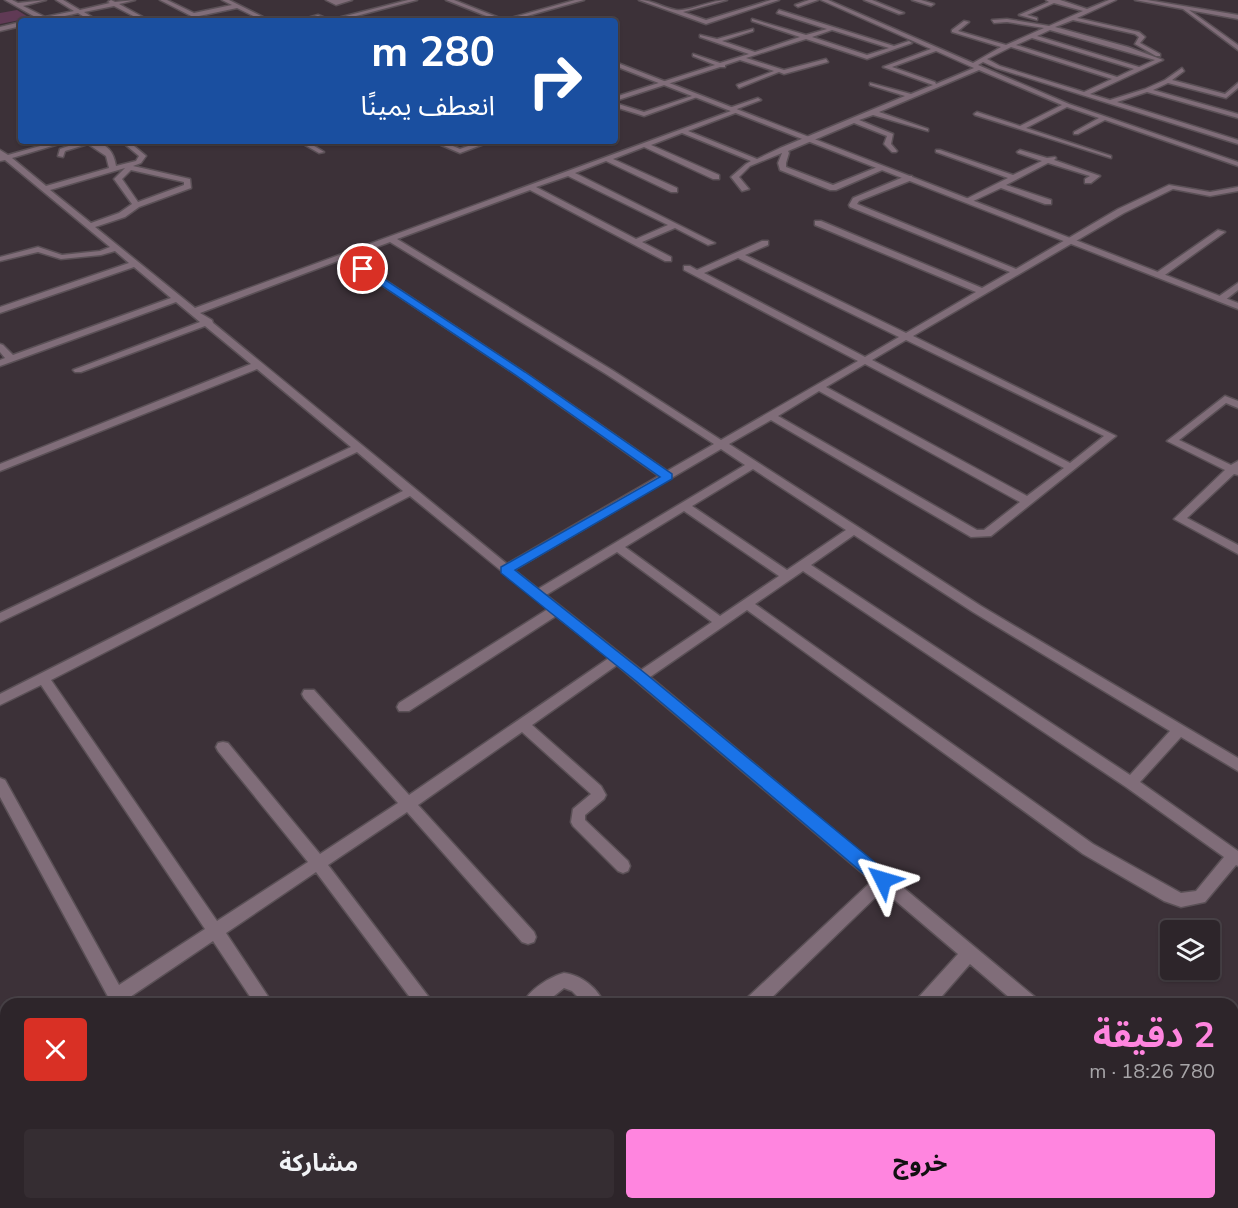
<!DOCTYPE html>
<html lang="ar">
<head>
<meta charset="utf-8">
<style>
  :root { --surface:#2d252a; --page:#352d32; --text:#f1f3f6; --muted:#a7a5a8; --line:#484247; --accent:#ff85df }
  body { margin:0; font-family:"Nunito Sans","Noto Sans Arabic",sans-serif; background:var(--page); color:var(--text); direction:rtl; height:100vh; display:flex; flex-direction:column; font-size:22px; white-space:nowrap }
  * { box-sizing:border-box; margin:0 }
  p { font-size:20px; color:var(--muted) }
  .icon { flex:none; width:33px; height:33px; fill:none; stroke:currentColor; stroke-width:2; stroke-linecap:round; stroke-linejoin:round }
  .map { position:relative; flex:1; overflow:hidden; direction:ltr }
  .sheet { position:absolute; left:0px; top:998px; width:1239px; height:212px; display:flex; flex-direction:column; background:var(--surface); border-radius:18px 18px 0 0; box-shadow:0 2px 4px #0004,0 0 0 2px var(--line); direction:rtl }
  .sheet>* { flex:none }
  .top-card { position:absolute; left:18px; top:18px; width:600px; height:126px; border-radius:6px; box-shadow:0 2px 4px #0004,0 0 0 2px var(--line); direction:rtl; background:#1a4fa0; color:#fff; overflow:hidden }
  .fabs { position:absolute; left:1160px; top:920px; display:grid; gap:12px }
  .fabs a { display:grid; place-items:center; width:60px; height:60px; border-radius:6px; background:var(--surface); box-shadow:0 2px 4px #0004,0 0 0 2px var(--line); font-size:30px }
  .pin { position:absolute; display:grid; place-items:center; width:51px; height:51px; color:#fff; margin:-26px; border:3px solid #fff; border-radius:50%; box-shadow:0 2px 6px #0007 }
  .me { position:absolute; width:66px; margin:-33px; rotate:310deg; stroke-linejoin:round; filter:drop-shadow(0 0 4px #0008) }
  .turn { display:flex; align-items:center; gap:21px; height:126px; padding:0 24px; font-size:27px }
  .turn .icon { width:78px; height:78px; stroke-width:2.5 }
  .turn b { display:block; font-size:42px; line-height:51px }
  .round { display:grid; place-items:center; flex:none; width:63px; height:63px; border-radius:6px; background:var(--page) }
  .overview { display:flex; align-items:center; justify-content:space-between; height:102px; padding:0 24px }
  h1 { font-size:36px; font-weight:700; line-height:45px; color:var(--accent) }
  .button { display:flex; gap:12px; margin-top:auto; padding:12px 24px }
  .button a { flex:1; height:69px; border-radius:6px; background:var(--accent); color:#111; font-size:24px; font-weight:700; line-height:69px; text-align:center }
  .button a+a { background:var(--page); color:var(--text) }
  .map>svg:first-child { display:block }
  .building { fill:#603a55 }
  .lines { fill:none; stroke-linecap:round; stroke-linejoin:round }
  .minor-casing { stroke:#5a5056; stroke-width:3 }
  .tertiary-casing { stroke:#5a5056; stroke-width:3 }
  .minor { fill:#806d79; fill-rule:evenodd }
  .tertiary { fill:#806d79; fill-rule:evenodd }
  .route { fill:#1a73e8; stroke:#114b97; stroke-width:1.5 }
</style>
</head>
<body>
<div class="map">
<svg width="1238" height="1208" viewBox="0 0 1238 1208">
  <rect width="100%" height="100%" fill="#3c3138"/>
  <path class="building" d="M17 10 30 18 0 24V13Z"/>
  <g class="lines">
    <defs>
      <g id="minor">
        <path d="M5 0H12L18 3 46 0 23 6 45 17 74 11 56 0H63L80 10 110 3 108 2 111 0 115 2 135 0 119 4 150 21H143L114 6 84 12 98 21H91L78 13 43 21H32L39 19Z"/>
        <path d="M160 0H167L194 13 232 5 222 0H229L271 21H264L237 8 199 16 208 21H201Z"/>
        <path d="M326 0H352L336 5Z"/>
        <path d="M408 0H417L337 21H323L318 19 297 21 318 15 330 20Z"/>
        <path d="M575 0H584L509 21H500Z"/>
        <path d="M639 0C653 0 663 8 676 10 688 12 711 0 727 0L683 12 706 20 771 0H779L706 24Z"/>
        <path d="M809 0H818L798 7 795 5Z"/>
        <path d="M821 0H828L973 63 1001 47 952 32V30L964 21 969 22 958 31 1006 45 1044 28 1007 22 994 23 992 20 1007 19 1049 26 1083 11 1054 3 1027 15 1037 18V20L1019 15 1049 2 1046 0H1060L1087 9 1109 0H1116L1077 18 1139 32 1145 37 1140 43 1160 54V56H1156L1135 44 1139 37 1135 34 1073 20 1055 27 1128 47 1163 60 1090 94 1110 100 1145 89 1165 80 1182 68 1184 71 1172 80 1225 94 1238 83V88L1226 98 1168 83 1153 90 1238 114V118L1147 92 1117 102 1238 140V144L996 68 983 62 978 65 1069 104 1238 162V166L1105 120 1078 134H1074V132L1099 118 1067 107 1026 128 1111 156V158L975 115 974 114 977 112 1020 126 1062 105 979 70 879 112 928 129V131L873 115 859 120 893 134 891 144 897 151 896 152H892L884 144 887 136 854 123 788 151 789 153 786 163V167L833 185 880 166 887 168 836 190H830L780 170 778 163 782 153 750 166 739 177 749 189 742 191 731 177 746 164 751 161 682 133 651 145 719 175V179H713L644 147 613 159 677 188V192H671L606 161 575 173 715 243 708 245 675 228 642 242 671 257V261H665L530 190 397 239 612 370 721 440 858 361 684 270V266H690L697 270 762 241H768V245L745 255 906 333 976 292 815 225V221H821L982 288 1010 272 850 207 849 205 853 198 906 176H912V180L859 201 857 204 1016 269 1118 209 1169 185 1210 192 1238 187V191L1210 196 1173 189 1124 213 913 336 1116 436 991 536 971 537 771 420 729 444 981 606 1238 758V771L1181 737 1140 782 1238 851V866L1236 865 1205 902 1181 907 1164 901 1083 854 747 610 650 677 1036 998 1038 1004H1017L970 964 935 1004H916L918 998 958 954 883 890 765 1004H745L747 998 872 881 617 665 532 725 601 786 606 795 604 799 585 815V820L628 861 630 866 628 871 623 873 618 871 573 826 571 822 573 809 591 794 522 732 418 805 534 932 536 937 534 942 528 944 522 942 407 812 328 865 434 1004H415L316 872 226 933 273 1004H255L213 941 127 999 129 1004H112L0 797V778L5 780 119 985 205 929 41 685 0 705V694L403 491 357 452 0 622V613L351 447 257 369 0 471V464L251 364 205 326 81 372H75L73 370 200 322 176 302 0 366V360L5 358 0 352V344L3 345 13 355 171 298 134 267 0 313V307L129 263 115 251 101 255 61 259 38 252 0 261V257L38 247 62 255 100 251 110 247 5 160 0 161V150L8 155 58 141H69L12 158 46 186 109 168 106 156 88 144 65 151 63 157 58 156 60 149C81 141 111 133 116 166L136 161 139 156 121 141H128L146 156 141 163 133 166 190 179 191 188 139 207 125 217 95 227 195 308 731 111 729 108 758 98 761 100 737 109 738 112 688 131 757 159 780 148 905 96 870 85V83L911 94 933 85 883 67 931 49ZM1050 30 1155 60 1139 67 1037 36ZM1032 38 1134 69 1117 77 1016 45ZM1011 47 1112 79 1084 92 1000 66 987 59ZM936 51 974 68 936 84 935 82 892 67ZM125 168 114 179 132 204 119 213 91 223 50 190ZM131 170 184 182V185L138 202 122 179ZM568 176 668 225 636 239 536 187ZM390 242 606 374 714 444 667 471 524 372 350 257ZM738 258 899 337 865 357 704 273ZM343 259 518 376 659 476 507 564 213 323 212 320 200 313ZM906 340 1104 436 1070 463 872 360ZM865 364 1064 468 1027 496 826 387ZM819 391 1020 502 984 530H977L778 416ZM721 449 745 465 538 589 514 570ZM753 469 846 530 787 570 692 506ZM410 496 548 609 399 703 397 707 399 711H409L556 616 609 658 409 795 314 690H304L302 694 304 698 398 803 320 854 228 743 223 742 218 743 216 747 218 751 308 862 217 921 51 680ZM684 511 779 576 720 616 625 547ZM854 535 973 612 1170 731 1130 775 811 565ZM617 552 712 622 641 670 546 595ZM803 571 1126 787 1224 857 1196 891 1181 893 1093 844 755 604Z"/>
        <path d="M864 0H872L904 13 899 14Z"/>
        <path d="M912 0H921L934 4 931 6Z"/>
        <path d="M1135 0H1147L1238 15V19L1189 10 1238 45V50L1183 9Z"/>
        <path d="M779 10 894 46 909 41 912 43 867 59 806 39 746 58 784 70 826 59 828 62 784 74 779 72 739 88 737 85 774 71 740 60 725 65V67H720L615 101V97L715 65 693 56V54L720 63 749 54 700 37V35L717 39 753 29V31L722 41 755 52 800 37 752 21V19L806 35 827 29 777 13ZM832 30 889 48 867 55 812 37Z"/>
        <path d="M21 22V26L0 31V27Z"/>
        <path d="M695 95 700 96 644 116 615 107V103L644 112Z"/>
        <path d="M298 141H306L324 152 319 153Z"/>
        <path d="M432 141H441L460 149 482 141H492L460 153Z"/>
        <path d="M936 150H940L1013 175 1042 161 1018 153 1017 152 1020 150 1047 158 1055 157 1056 158 1054 160 1100 176 1091 183H1085V179L1090 176 1048 163 1006 185 1051 200V204H1045L1001 188 969 203 965 201 966 199 1008 178 936 152Z"/>
        <path d="M1218 230 1225 232 1162 277H1156V273Z"/>
        <path d="M1238 283V290L1224 301H1218V297Z"/>
        <path d="M1225 396 1238 401V408L1226 403 1179 440 1231 465 1238 461V475L1234 474 1187 518 1238 545V554L1174 519 1225 470 1167 441Z"/>
        <path d="M564 973C581 975 598 988 604 1004H585L572 991 564 988 544 1004H523C529 989 550 977 564 973Z"/>
        <path d="M227 1203H246L248 1208H229Z"/>
        <path d="M390 1203H409L411 1208H392Z"/>
        <path d="M582 1203H602L604 1208H584Z"/>
        <path d="M737 1203H757L755 1208H735Z"/>
        <path d="M962 1203H982L980 1208H960Z"/>
      </g>
      <g id="tertiary">
        <path d="M446 0H454L507 21H499Z"/>
        <path d="M615 62 1238 303V309L615 66Z"/>
        <path d="M1233 1131 1238 1132V1150L1233 1149Z"/>
        <path d="M1233 1194 1238 1197V1208H1219L1221 1203H1233Z"/>
      </g>
    </defs>
    <use href="#minor" class="minor-casing"/>
    <use href="#tertiary" class="tertiary-casing"/>
    <use href="#minor" class="minor"/>
    <use href="#tertiary" class="tertiary"/>
  </g>
  <path class="route" d="M360 267H366L525 372 672 474V479L515 570 646 674 889 874 891 880 889 885 883 887 877 885 636 681 501 573V567L660 477 517 376 360 271Z"/>
</svg>
<div class="fabs">
<a><svg class="icon" aria-label="layers" viewBox="0 0 24 24"><path d="M12 4l9 5-9 5-9-5zM3 14l9 5 9-5"/></svg></a>
</div>
<div class="pin" style="left:363px;top:269px;background:#d93025"><svg class="icon" aria-label="arrive" viewBox="0 0 24 24"><path d="M6 21V4h12l-3 4 3 4H6"/></svg></div>
<svg class="me" style="left:883px;top:880px" viewBox="-20 -20 40 40"><path d="M0-17L14 15 0 8-14 15z" fill="#1a73e8" stroke="#fff" stroke-width="4"/></svg>
<div class="top-card">
<div class="turn"><svg class="icon" aria-label="right" viewBox="0 0 24 24"><path d="M7 20v-9h11M14 6l5 5-5 5"/></svg><div><b>280 m</b>انعطف يمينًا</div></div>
</div>
<section class="sheet">
<div class="overview"><div><h1>2 دقيقة</h1><p>780 m · 18:26</p></div><a class="round" style="background:#d93025;color:#fff"><svg class="icon" aria-label="close" viewBox="0 0 24 24"><path d="M6 6l12 12M18 6L6 18"/></svg></a></div>
<div class="button"><a>خروج</a><a>مشاركة</a></div>
</section>
</div>
</body>
</html>
